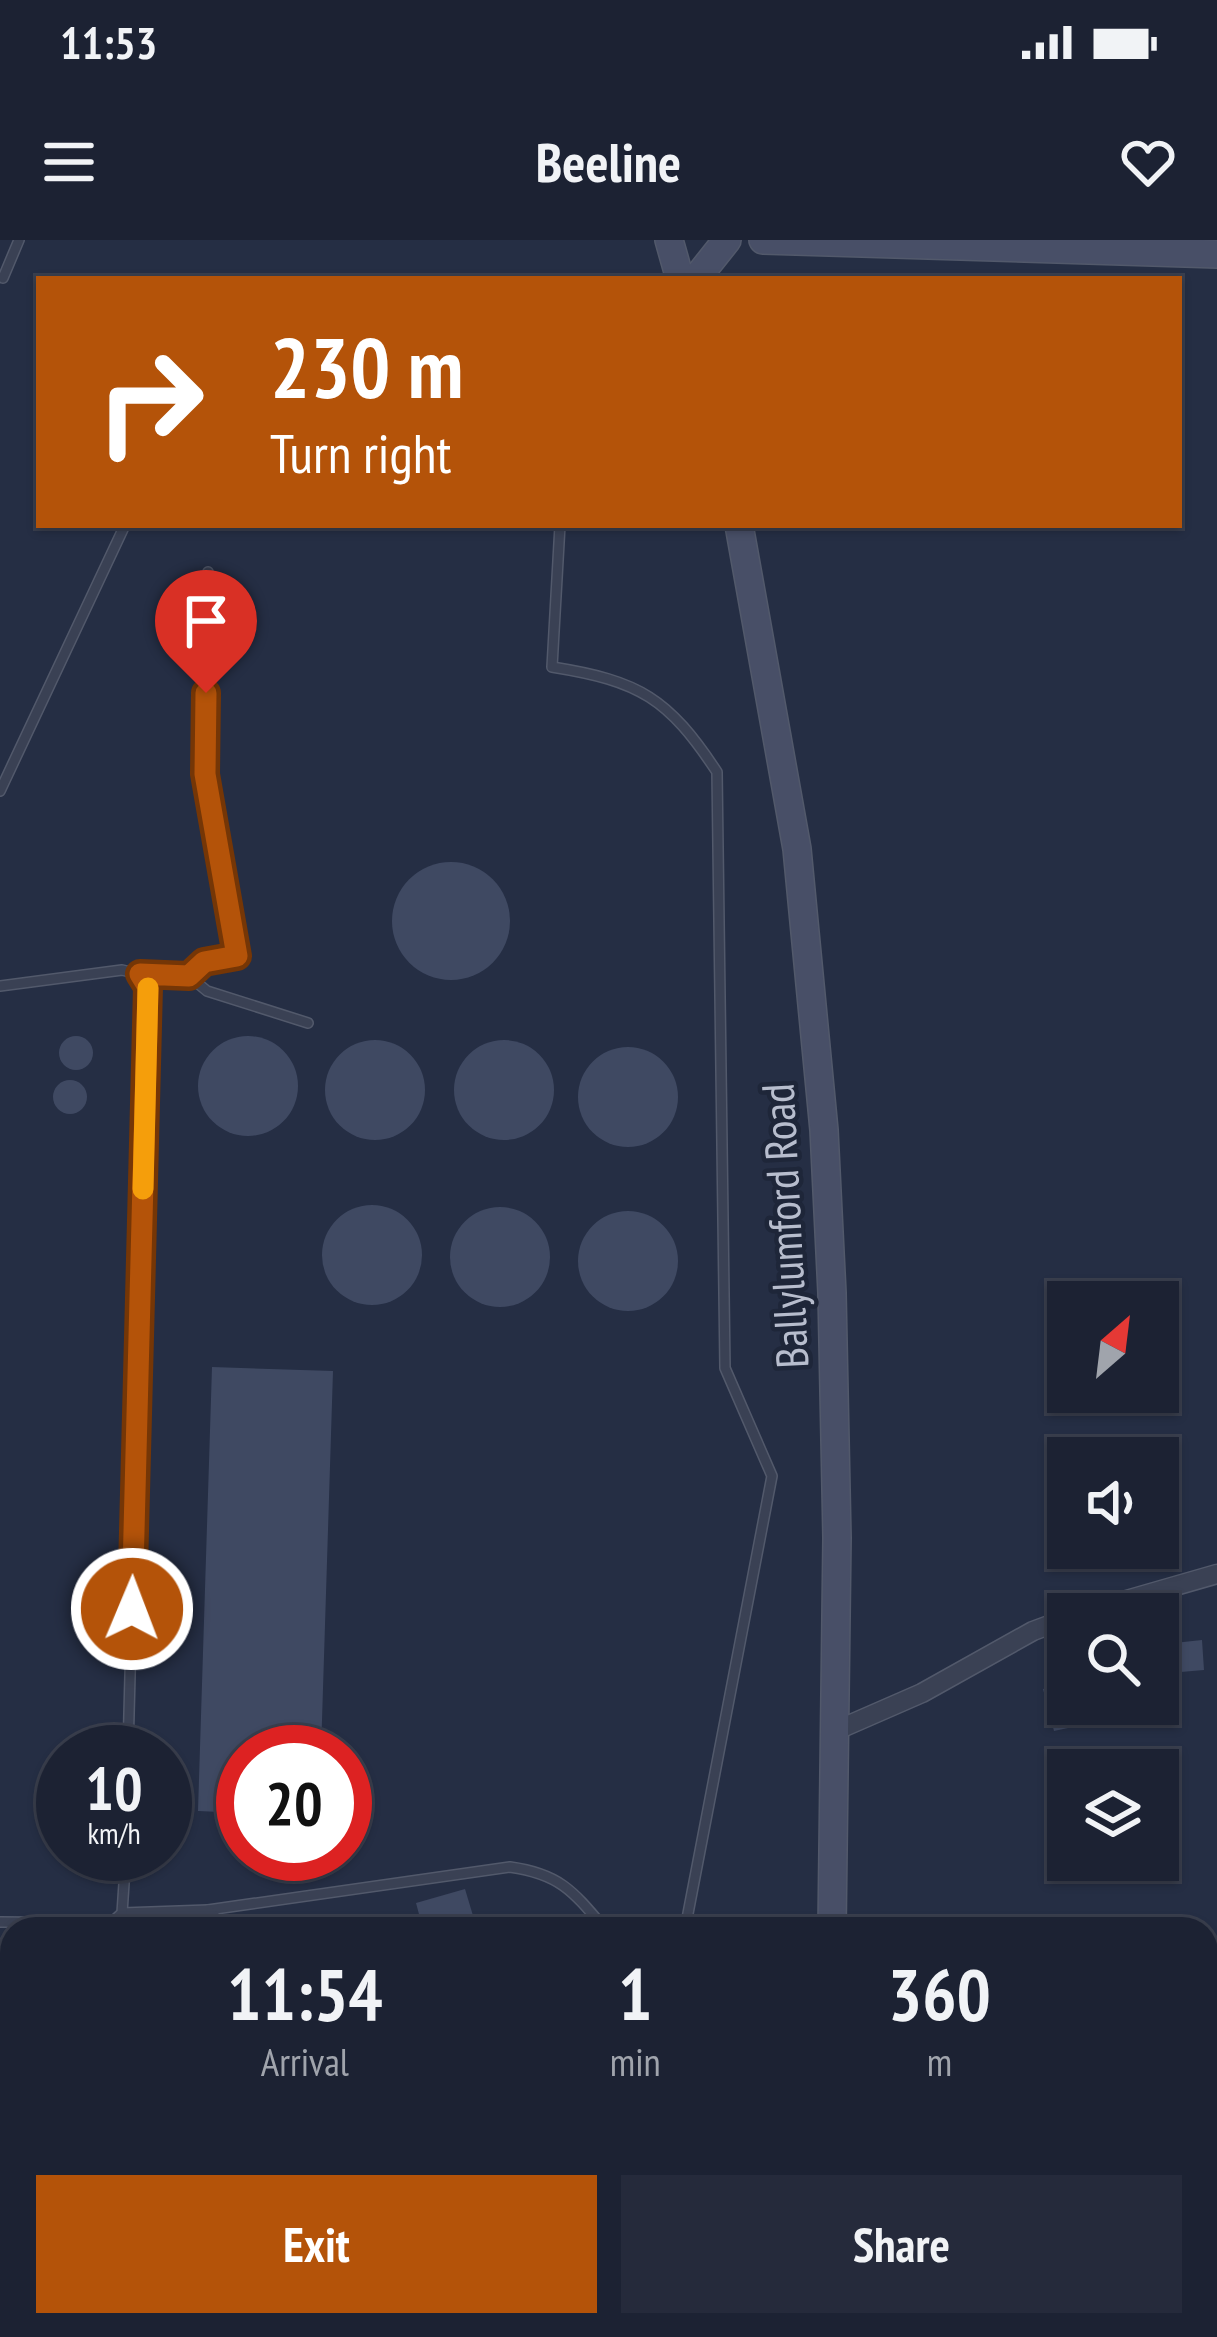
<!DOCTYPE html>
<html lang="en">
<head>
<meta charset="utf-8">
<style>
  :root { --surface:#1c2233; --page:#252a3b; --text:#f1f3f6; --muted:#a0a4ac; --line:#3a3f4e; --accent:#b45309 }
  body { margin:0; font-family:"PT Sans Narrow",sans-serif; background:var(--page); color:var(--text); height:100vh; display:flex; flex-direction:column; font-size:45px; white-space:nowrap }
  * { box-sizing:border-box; margin:0 }
  p { font-size:39px; color:var(--muted) }
  .icon { flex:none; width:66px; height:66px; fill:none; stroke:currentColor; stroke-width:2; stroke-linecap:round; stroke-linejoin:round }
  .map { position:relative; flex:1; overflow:hidden }
  .sheet { position:absolute; left:0px; top:1677px; width:1218px; height:420px; display:flex; flex-direction:column; background:var(--surface); border-radius:36px 36px 0 0; box-shadow:0 3px 9px #0004,0 0 0 3px var(--line) }
  .sheet>* { flex:none }
  .top-card { position:absolute; left:36px; top:36px; width:1146px; height:252px; border-radius:0px; box-shadow:0 3px 9px #0004,0 0 0 3px var(--line); background:#b45309; color:#fff; overflow:hidden }
  .needle { width:78px; rotate:28deg }
  .buttons { position:absolute; left:1047px; top:1041px; display:grid; gap:24px }
  .buttons a { display:grid; place-items:center; width:132px; height:132px; border-radius:0px; background:var(--surface); box-shadow:0 3px 9px #0004,0 0 0 3px var(--line); font-size:60px }
  .speed { position:absolute; left:36px; top:1485px; display:flex; gap:24px; font-size:60px; font-weight:700; text-align:center }
  .speed>* { display:grid; place-content:center; width:156px; height:156px; border-radius:50%; background:var(--surface); box-shadow:0 3px 9px #0004,0 0 0 3px var(--line); line-height:1 }
  .speed small { font-size:30px; font-weight:400 }
  .speed .limit { border:18px solid #d22; background:#fff; color:#111 }
  .pin { position:absolute; display:grid; place-items:center; width:102px; height:102px; color:#fff; margin:-123px -51px; border-radius:50% 50% 50% 0; rotate:-45deg; box-shadow:0 0 12px #0007 }
  .pin .icon { rotate:45deg }
  .me { position:absolute; width:132px; margin:-66px; rotate:1deg; stroke-linejoin:round; filter:drop-shadow(0 0 9px #0008) }
  .turn { display:flex; align-items:center; gap:42px; height:252px; padding:0 36px; font-size:54px }
  .turn .icon { width:156px; height:156px; stroke-width:2.5 }
  .turn b { display:block; font-size:84px; line-height:102px }
  .eta { display:flex; justify-content:space-evenly; align-items:center; height:204px; text-align:center }
  .eta b { font-size:72px; font-weight:800; line-height:84px }
  .primary-button { display:flex; gap:24px; margin-top:auto; padding:24px 36px }
  .primary-button a { flex:1; height:138px; border-radius:0px; background:var(--accent); color:#fff; font-size:48px; font-weight:800; line-height:138px; text-align:center }
  .primary-button a+a { background:var(--page); color:var(--text) }
  .status { display:flex; justify-content:space-between; align-items:center; height:84px; padding:0 60px; background:var(--surface); direction:ltr }
  .status svg { height:33px; fill:currentColor }
  header { display:flex; justify-content:space-between; align-items:center; height:156px; padding:0 36px; background:var(--surface); font-size:54px; font-weight:800 }
  .map>svg:first-child { display:block }
  .building { fill:#3f4962 }
  .lines { fill:none; stroke-linecap:round; stroke-linejoin:round }
  .lane-casing { stroke:#52596b; stroke-width:12 }
  .street-casing { stroke:#52596b; stroke-width:21 }
  .secondary-casing { stroke:#52596b; stroke-width:30 }
  .lane { stroke:#3a4154; stroke-width:9 }
  .street { stroke:#3a4154; stroke-width:18 }
  .secondary { stroke:#484f67; stroke-width:27 }
  .route-casing { stroke:#753606; stroke-width:30 }
  .route { stroke:#b45309; stroke-width:21 }
  .slow { stroke:#f59e0b; stroke-width:21 }
  .labels { text-anchor:middle; dominant-baseline:central; stroke-width:9; stroke-linejoin:round; paint-order:stroke }
  .street-label { font-size:45px; fill:#b7bdcd; stroke:#1e2639 }
</style>
</head>
<body>
<div class="status"><b>11:53</b><svg viewBox="0 0 49 12"><path d="M0 12V9h3v3zM5 12V6h3v6zM10 12V3h3v9zM15 12V0h3v12zM26 1h20v11H26zM47 4h2v5h-2z"/></svg></div>
<header><svg class="icon" aria-label="menu" viewBox="0 0 24 24"><path d="M4 6h16M4 12h16M4 18h16"/></svg>Beeline<svg class="icon" aria-label="heart" viewBox="0 0 24 24"><path d="M12 20l-8-8c-3-5 5-10 8-4 3-6 11-1 8 4z"/></svg></header>
<div class="map">
<svg width="1217" height="2097" viewBox="0 0 1217 2097">
  <rect width="100%" height="100%" fill="#252e44"/>
  <g class="building">
    <circle cx="451" cy="681" r="59"/>
    <circle cx="248" cy="846" r="50"/>
    <circle cx="76" cy="813" r="17"/>
    <circle cx="504" cy="850" r="50"/>
    <circle cx="375" cy="850" r="50"/>
    <circle cx="628" cy="857" r="50"/>
    <circle cx="70" cy="857" r="17"/>
    <circle cx="372" cy="1015" r="50"/>
    <circle cx="500" cy="1017" r="50"/>
    <circle cx="628" cy="1021" r="50"/>
    <path d="M212 1127 333 1131 321 1512H243V1573L198 1571Z"/>
    <path d="M1202 1400 1204 1430 1169 1433 1167 1412H1175L1174 1403Z"/>
    <path d="M1057 1446 1068 1488 1054 1491 1043 1449Z"/>
    <path d="M1086 1464H1101L1105 1483 1090 1485Z"/>
    <path d="M465 1649 477 1689H423L416 1663Z"/>
    <path d="M552 1677 567 1680 576 1689H535Z"/>
  </g>
  <g class="lines">
    <defs>
      <g id="lane">
        <path d="M3 38 19 0"/>
        <path d="M560 285 552 427C640 441 668 458 717 532L725 1128 772 1236 685 1689"/>
        <path d="M0 551 125 285"/>
        <path d="M139 734 189 736 207 751 308 783"/>
        <path d="M189 736 204 722 237 716 205 534 208 332"/>
        <path d="M0 746 122 730 139 734 148 747 128 1512"/>
        <path d="M208 1670 510 1627C560 1634 573 1651 605 1689"/>
        <path d="M122 1673 208 1670 220 1681 221 1689"/>
        <path d="M0 1682 111 1683 122 1673 126 1614"/>
        <path d="M296 2085 300 2097"/>
        <path d="M697 2085 704 2097"/>
        <path d="M747 2085 754 2097"/>
        <path d="M227 2097 242 2085"/>
        <path d="M593 2097 595 2085"/>
      </g>
      <g id="street">
        <path d="M1078 1374 1217 1334"/>
        <path d="M835 1491 922 1453 1033 1391 1068 1378"/>
      </g>
      <g id="secondary">
        <path d="M669 0 680 39"/>
        <path d="M763 0 1217 14"/>
        <path d="M696 39 727 0"/>
        <path d="M739 285 797 609 824 890 832 1053 837 1298 832 1689"/>
        <path d="M848 2085 850 2097"/>
      </g>
    </defs>
    <use href="#lane" class="lane-casing"/>
    <use href="#street" class="street-casing"/>
    <use href="#secondary" class="secondary-casing"/>
    <use href="#lane" class="lane"/>
    <use href="#street" class="street"/>
    <use href="#secondary" class="secondary"/>
  </g>
  <g class="lines">
    <defs>
      <path id="route" d="M132 1369 148 747 140 734 189 736 204 722 237 716 205 534 206 453"/>
    </defs>
    <use href="#route" class="route-casing"/>
    <use href="#route" class="route"/>
    <path class="slow" d="M143 949 148 748"/>
  </g>
  <g class="labels">
    <g class="street-label">
      <text transform="translate(784 986) rotate(-93)">Ballylumford Road</text>
    </g>
  </g>
</svg>
<div class="buttons">
<a><svg class="needle" viewBox="-14 -14 28 28"><path d="M0-13l5 13h-10z" fill="#e53935"/><path d="M0 13l5-13h-10z" fill="#a0a4ac"/></svg></a>
<a><svg class="icon" aria-label="sound" viewBox="0 0 24 24"><path d="M4 9h4l5-4v14l-5-4H4zM17 9q2 3 0 6"/></svg></a>
<a><svg class="icon" aria-label="search" viewBox="0 0 24 24"><circle cx="10" cy="10" r="6"/><path d="M15 15l6 6"/></svg></a>
<a><svg class="icon" aria-label="layers" viewBox="0 0 24 24"><path d="M12 4l9 5-9 5-9-5zM3 14l9 5 9-5"/></svg></a>
</div>
<div class="speed"><div>10<small>km/h</small></div><div class="limit">20</div></div>
<div class="pin" style="left:206px;top:453px;background:#d93025"><svg class="icon" aria-label="arrive" viewBox="0 0 24 24"><path d="M6 21V4h12l-3 4 3 4H6"/></svg></div>
<svg class="me" style="left:132px;top:1369px" viewBox="-20 -20 40 40"><circle r="17" fill="#b45309" stroke="#fff" stroke-width="3"/><path d="M0-11L8 9 0 5-8 9z" fill="#fff"/></svg>
<div class="top-card">
<div class="turn"><svg class="icon" aria-label="right" viewBox="0 0 24 24"><path d="M7 20v-9h11M14 6l5 5-5 5"/></svg><div><b>230 m</b>Turn right</div></div>
</div>
<section class="sheet">
<div class="eta">
<div><b>11:54</b><p>Arrival</p></div>
<div><b>1</b><p>min</p></div>
<div><b>360</b><p>m</p></div>
</div>
<div class="primary-button"><a>Exit</a><a>Share</a></div>
</section>
</div>
</body>
</html>
